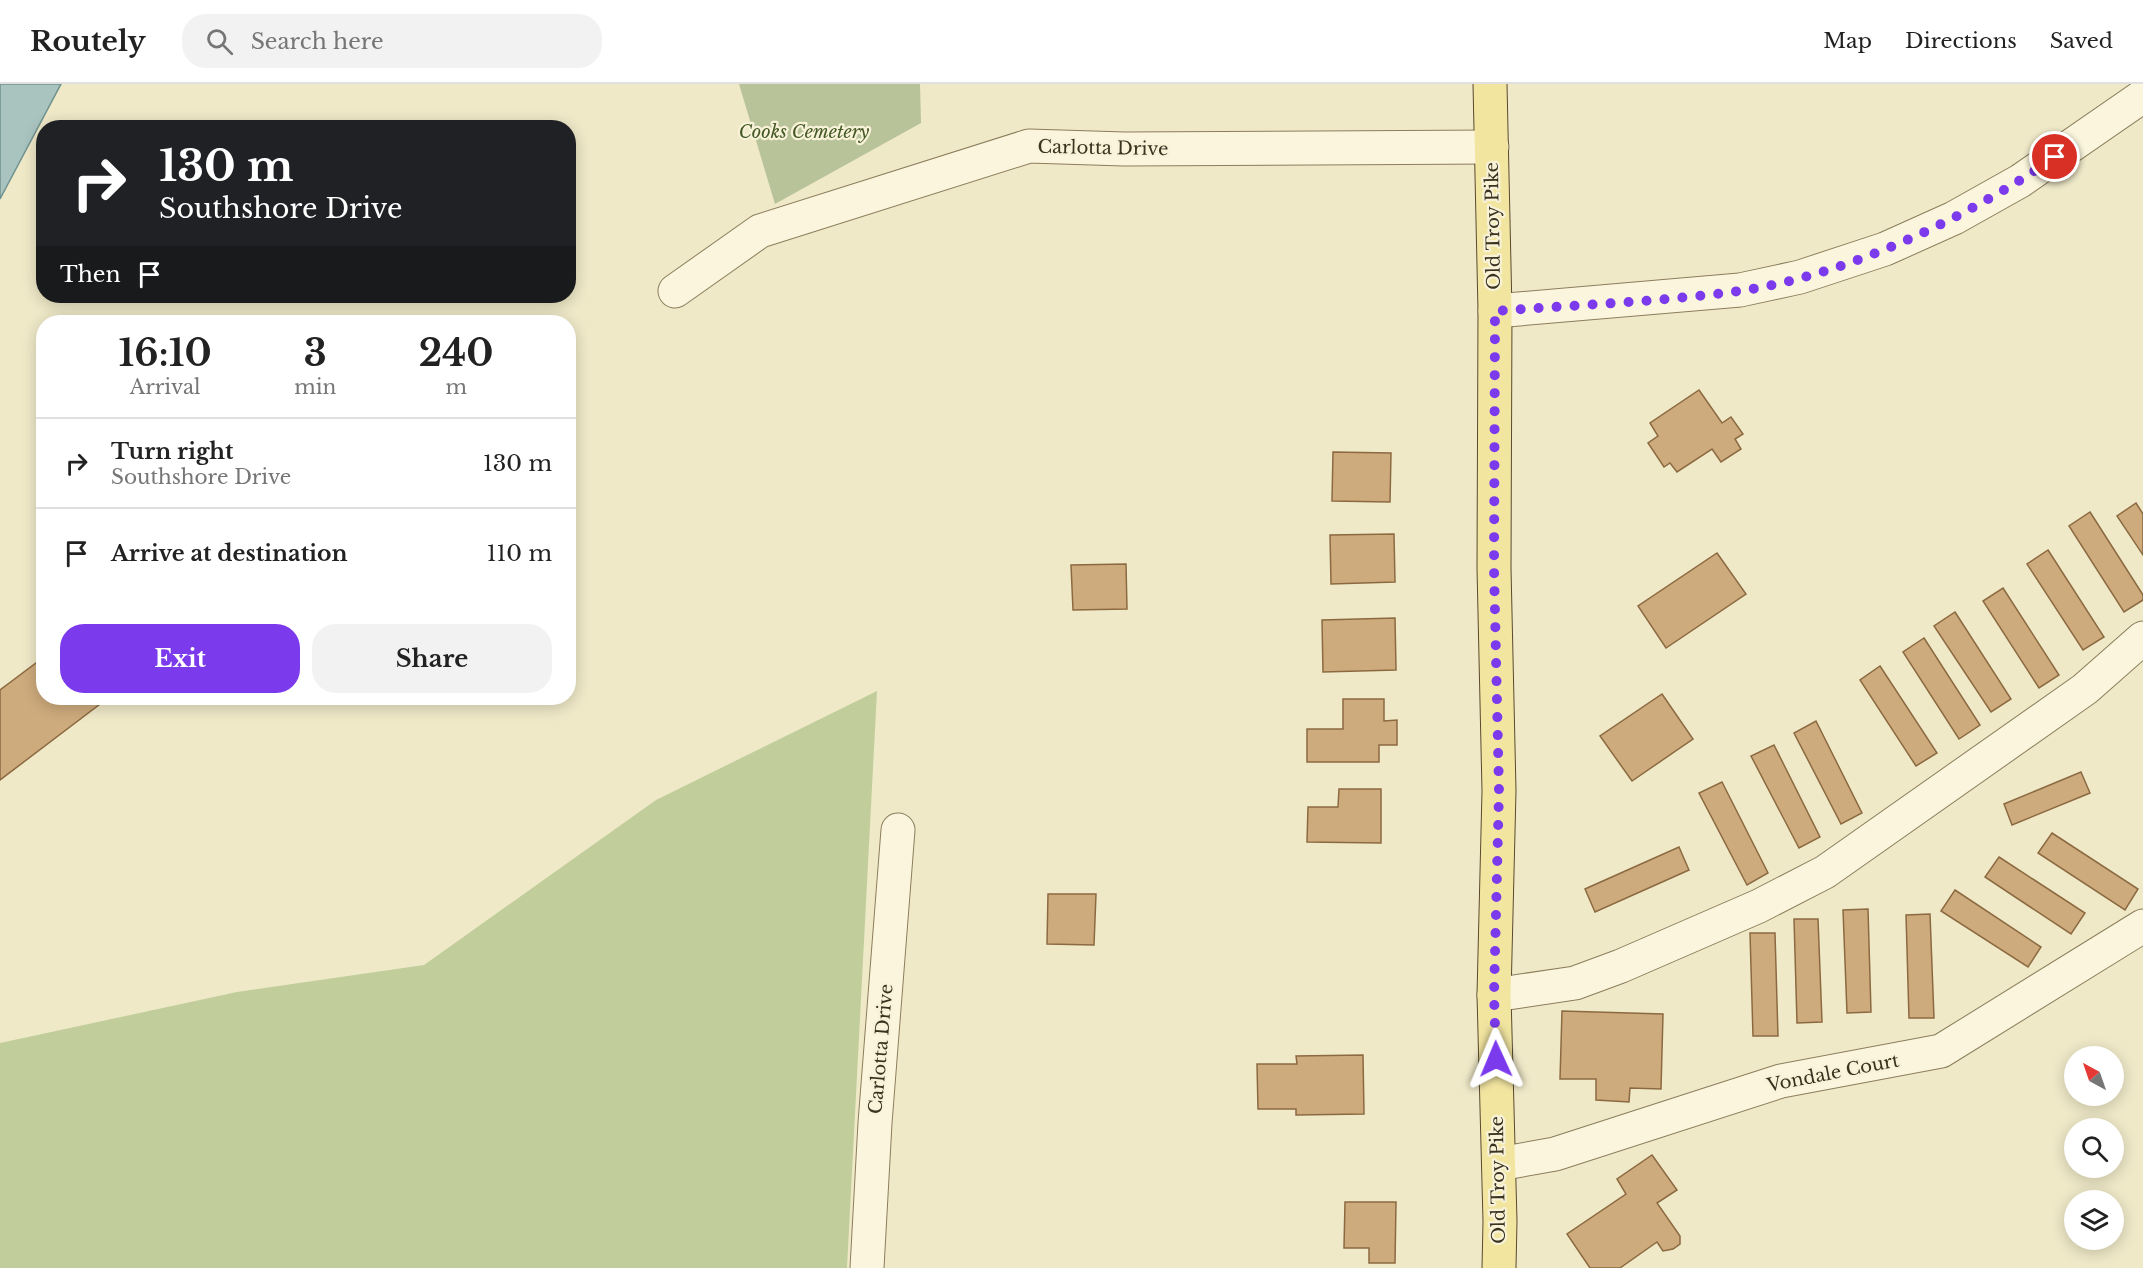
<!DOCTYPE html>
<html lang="en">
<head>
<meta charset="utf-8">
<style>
  :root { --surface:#fff; --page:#f2f2f2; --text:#222; --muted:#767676; --line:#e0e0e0; --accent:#7c3aed }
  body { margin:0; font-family:"Libre Baskerville",serif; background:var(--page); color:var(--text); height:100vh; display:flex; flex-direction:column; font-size:22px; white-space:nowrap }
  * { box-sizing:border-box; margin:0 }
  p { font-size:20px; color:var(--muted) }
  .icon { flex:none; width:33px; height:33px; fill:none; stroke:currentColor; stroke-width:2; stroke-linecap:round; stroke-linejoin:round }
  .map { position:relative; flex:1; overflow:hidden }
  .details { position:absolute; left:36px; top:231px; width:540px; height:390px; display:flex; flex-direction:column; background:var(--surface); border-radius:24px; box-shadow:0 3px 15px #0003 }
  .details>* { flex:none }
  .top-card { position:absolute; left:36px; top:36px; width:540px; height:183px; border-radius:24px; box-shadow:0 3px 15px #0003; background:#202124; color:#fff; overflow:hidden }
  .needle { width:39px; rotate:320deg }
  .controls { position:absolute; left:2064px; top:962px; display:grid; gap:12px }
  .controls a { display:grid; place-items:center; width:60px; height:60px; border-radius:50%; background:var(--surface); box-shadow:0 3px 15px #0003; font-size:30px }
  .pin { position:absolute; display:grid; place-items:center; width:51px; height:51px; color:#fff; margin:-26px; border:3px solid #fff; border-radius:50%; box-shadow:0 2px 6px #0007 }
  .me { position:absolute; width:66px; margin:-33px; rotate:359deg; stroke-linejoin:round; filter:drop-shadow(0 0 4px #0008) }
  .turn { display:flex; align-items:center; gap:21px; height:126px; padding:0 24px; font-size:27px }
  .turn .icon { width:78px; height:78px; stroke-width:2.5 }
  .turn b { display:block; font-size:42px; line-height:51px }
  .then { display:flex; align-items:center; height:57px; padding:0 24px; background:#0003; gap:12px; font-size:22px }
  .eta { display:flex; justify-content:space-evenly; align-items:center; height:102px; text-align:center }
  .eta b { font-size:36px; font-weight:800; line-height:42px }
  .button { display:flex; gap:12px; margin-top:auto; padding:12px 24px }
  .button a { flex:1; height:69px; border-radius:24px; background:var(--accent); color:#fff; font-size:24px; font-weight:800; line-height:69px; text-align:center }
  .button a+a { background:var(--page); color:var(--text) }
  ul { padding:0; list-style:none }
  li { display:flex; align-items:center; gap:18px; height:90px; padding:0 24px; border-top:2px solid var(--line) }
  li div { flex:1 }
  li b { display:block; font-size:22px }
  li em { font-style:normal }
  header { display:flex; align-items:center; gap:36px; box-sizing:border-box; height:84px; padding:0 30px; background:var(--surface); border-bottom:2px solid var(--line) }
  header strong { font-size:28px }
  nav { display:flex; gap:33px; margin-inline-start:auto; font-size:21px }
  .search { width:420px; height:54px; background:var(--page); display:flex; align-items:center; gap:15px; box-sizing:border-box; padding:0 21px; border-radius:24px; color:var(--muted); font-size:22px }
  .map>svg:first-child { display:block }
  .green { fill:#c1ce9b }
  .cemetery { fill:#b8c39a }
  .water { fill:#a9c3bf; stroke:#6f928f; stroke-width:1.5 }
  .building { fill:#ceab7d; stroke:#8c6a41; stroke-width:1.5 }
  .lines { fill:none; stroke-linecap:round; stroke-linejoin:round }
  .minor-casing { stroke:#8c7d5c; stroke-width:35 }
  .major-casing { stroke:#5a4a30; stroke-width:35 }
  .minor { stroke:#faf5dc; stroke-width:33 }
  .major { stroke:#f2e5a0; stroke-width:33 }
  .route { stroke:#7c3aed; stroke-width:10; stroke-dasharray:0 18 }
  .labels { text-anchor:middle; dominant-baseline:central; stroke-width:4.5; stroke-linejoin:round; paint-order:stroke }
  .park-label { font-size:18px; font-style:italic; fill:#455926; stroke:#f7f2d8 }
  .street-label { font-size:18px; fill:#3c3220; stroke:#f7f2d8 }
</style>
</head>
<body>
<header>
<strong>Routely</strong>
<div class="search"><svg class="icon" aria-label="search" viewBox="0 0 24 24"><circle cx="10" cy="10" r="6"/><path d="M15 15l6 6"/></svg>Search here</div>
<nav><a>Map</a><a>Directions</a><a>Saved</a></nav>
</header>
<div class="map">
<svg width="2143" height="1184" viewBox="0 0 2143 1184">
  <rect width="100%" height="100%" fill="#efe9c8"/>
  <path class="green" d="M877 607 847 1184H0V959L237 908 424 881 656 716Z"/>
  <path class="cemetery" d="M739 0H920L921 39 775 120Z"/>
  <path class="water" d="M0 0H61L0 115Z"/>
  <g class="building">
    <path d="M1699 306 1722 339 1731 333 1743 350 1735 355 1741 365 1721 378 1712 365 1677 388 1670 379 1664 383 1648 359 1658 352 1650 339Z"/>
    <path d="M1333 368 1391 369 1390 418 1332 417Z"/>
    <path d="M2136 419 2143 430V471L2117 432Z"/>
    <path d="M2090 428 2143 511V516L2124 528 2069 442Z"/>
    <path d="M1394 450 1395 498 1331 500 1330 451Z"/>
    <path d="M2048 466 2104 553 2083 566 2027 480Z"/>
    <path d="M1717 469 1746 510 1666 564 1638 522Z"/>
    <path d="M1126 480 1127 525 1073 526 1071 481Z"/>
    <path d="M2003 504 2059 591 2039 604 1983 517Z"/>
    <path d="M1955 528 2011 615 1991 628 1934 542Z"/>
    <path d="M1395 534 1396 586 1323 588 1322 536Z"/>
    <path d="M1924 554 1980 641 1959 655 1903 568Z"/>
    <path d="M44 573V614H108L0 696V606Z"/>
    <path d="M1880 582 1937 669 1916 682 1860 596Z"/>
    <path d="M1662 610 1693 655 1632 697 1600 652Z"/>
    <path d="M1343 615H1384V637L1397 636V661H1379V678H1307V645H1343Z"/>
    <path d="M1816 637 1862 729 1841 740 1794 649Z"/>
    <path d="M1774 661 1820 753 1799 764 1751 672Z"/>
    <path d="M2081 688 2090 709 2012 741 2004 720Z"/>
    <path d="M1722 698 1768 789 1747 801 1699 709Z"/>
    <path d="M1339 705H1381V759L1307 758 1308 723H1338Z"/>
    <path d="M2052 749 2138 805 2125 826 2038 769Z"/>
    <path d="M1679 763 1689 786 1595 828 1585 805Z"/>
    <path d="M1999 773 2085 829 2071 850 1985 793Z"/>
    <path d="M1955 806 2041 863 2028 883 1941 827Z"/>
    <path d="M1048 810H1096L1094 861 1047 860Z"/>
    <path d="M1868 825 1871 928 1847 929 1843 826Z"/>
    <path d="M1930 830 1934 934H1909L1906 831Z"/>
    <path d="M1794 835H1818L1822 938 1797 939Z"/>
    <path d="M1750 849H1775L1778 952H1753Z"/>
    <path d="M1562 927 1663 930 1661 1005 1630 1004 1629 1018 1596 1016V995H1560Z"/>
    <path d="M1363 971 1364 1030 1296 1031V1025H1258L1257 980H1297L1296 972Z"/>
    <path d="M1652 1071 1677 1106 1657 1119 1680 1152V1160L1673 1165 1663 1167 1657 1158 1620 1184H1590L1567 1150 1626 1110 1617 1095Z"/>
    <path d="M1345 1118H1396L1395 1179H1369V1164H1344Z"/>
  </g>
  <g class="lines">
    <defs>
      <g id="minor">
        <path d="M675 207 760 147 1029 62 1124 65 1492 63"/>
        <path d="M1495 227 1740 206 1800 193 1885 165 1954 134 2020 97 2143 12"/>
        <path d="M1494 911 1575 899 1621 882 1759 822 1825 788 2085 605 2143 554"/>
        <path d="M1499 1080 1555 1070 1781 997 1941 967 2143 842"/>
        <path d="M867 1184 875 1039 898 746"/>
      </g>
      <path id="major" d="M1490 0 1495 227 1494 484 1499 707 1494 911 1500 1137 1499 1184"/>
    </defs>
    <use href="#minor" class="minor-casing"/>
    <use href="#major" class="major-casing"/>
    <use href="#minor" class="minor"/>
    <use href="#major" class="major"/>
  </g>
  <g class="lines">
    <path class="route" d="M1496 975 1494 911 1499 707 1494 484 1495 227C1576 221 1659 218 1739 207 1845 192 1968 134 2055 73"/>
  </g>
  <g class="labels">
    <g class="park-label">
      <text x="804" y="48">Cooks Cemetery</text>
    </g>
    <g class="street-label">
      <text transform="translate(1103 64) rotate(1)">Carlotta Drive</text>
      <text transform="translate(1493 142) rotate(-91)">Old Troy Pike</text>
      <text transform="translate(881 965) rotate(-85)">Carlotta Drive</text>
      <text transform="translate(1833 989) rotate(-11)">Vondale Court</text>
      <text transform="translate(1498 1096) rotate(-91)">Old Troy Pike</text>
    </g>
  </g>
</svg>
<div class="controls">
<a><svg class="needle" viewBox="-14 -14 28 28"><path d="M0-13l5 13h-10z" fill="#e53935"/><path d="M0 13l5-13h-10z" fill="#767676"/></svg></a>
<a><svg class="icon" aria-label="search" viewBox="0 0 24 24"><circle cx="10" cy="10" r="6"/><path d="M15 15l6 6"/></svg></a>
<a><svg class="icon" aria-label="layers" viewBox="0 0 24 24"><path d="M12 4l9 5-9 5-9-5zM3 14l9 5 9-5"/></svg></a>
</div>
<div class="pin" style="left:2055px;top:73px;background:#d93025"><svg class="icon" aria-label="arrive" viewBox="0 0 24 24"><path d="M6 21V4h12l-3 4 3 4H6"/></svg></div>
<svg class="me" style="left:1496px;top:975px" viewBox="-20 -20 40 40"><path d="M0-17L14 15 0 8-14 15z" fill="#7c3aed" stroke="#fff" stroke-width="4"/></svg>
<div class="top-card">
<div class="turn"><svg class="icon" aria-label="right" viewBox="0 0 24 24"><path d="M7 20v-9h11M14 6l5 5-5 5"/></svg><div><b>130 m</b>Southshore Drive</div></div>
<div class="then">Then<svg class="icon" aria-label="arrive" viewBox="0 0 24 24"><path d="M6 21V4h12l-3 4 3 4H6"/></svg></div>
</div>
<section class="details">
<div class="eta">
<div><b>16:10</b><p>Arrival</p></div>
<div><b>3</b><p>min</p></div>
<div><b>240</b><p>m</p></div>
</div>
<ul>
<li><svg class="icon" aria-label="right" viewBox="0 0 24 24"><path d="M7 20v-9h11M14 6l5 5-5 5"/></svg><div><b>Turn right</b><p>Southshore Drive</p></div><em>130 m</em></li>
<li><svg class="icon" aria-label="arrive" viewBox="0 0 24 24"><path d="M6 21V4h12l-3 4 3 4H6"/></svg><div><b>Arrive at destination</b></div><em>110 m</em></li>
</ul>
<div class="button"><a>Exit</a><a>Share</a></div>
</section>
</div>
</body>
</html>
